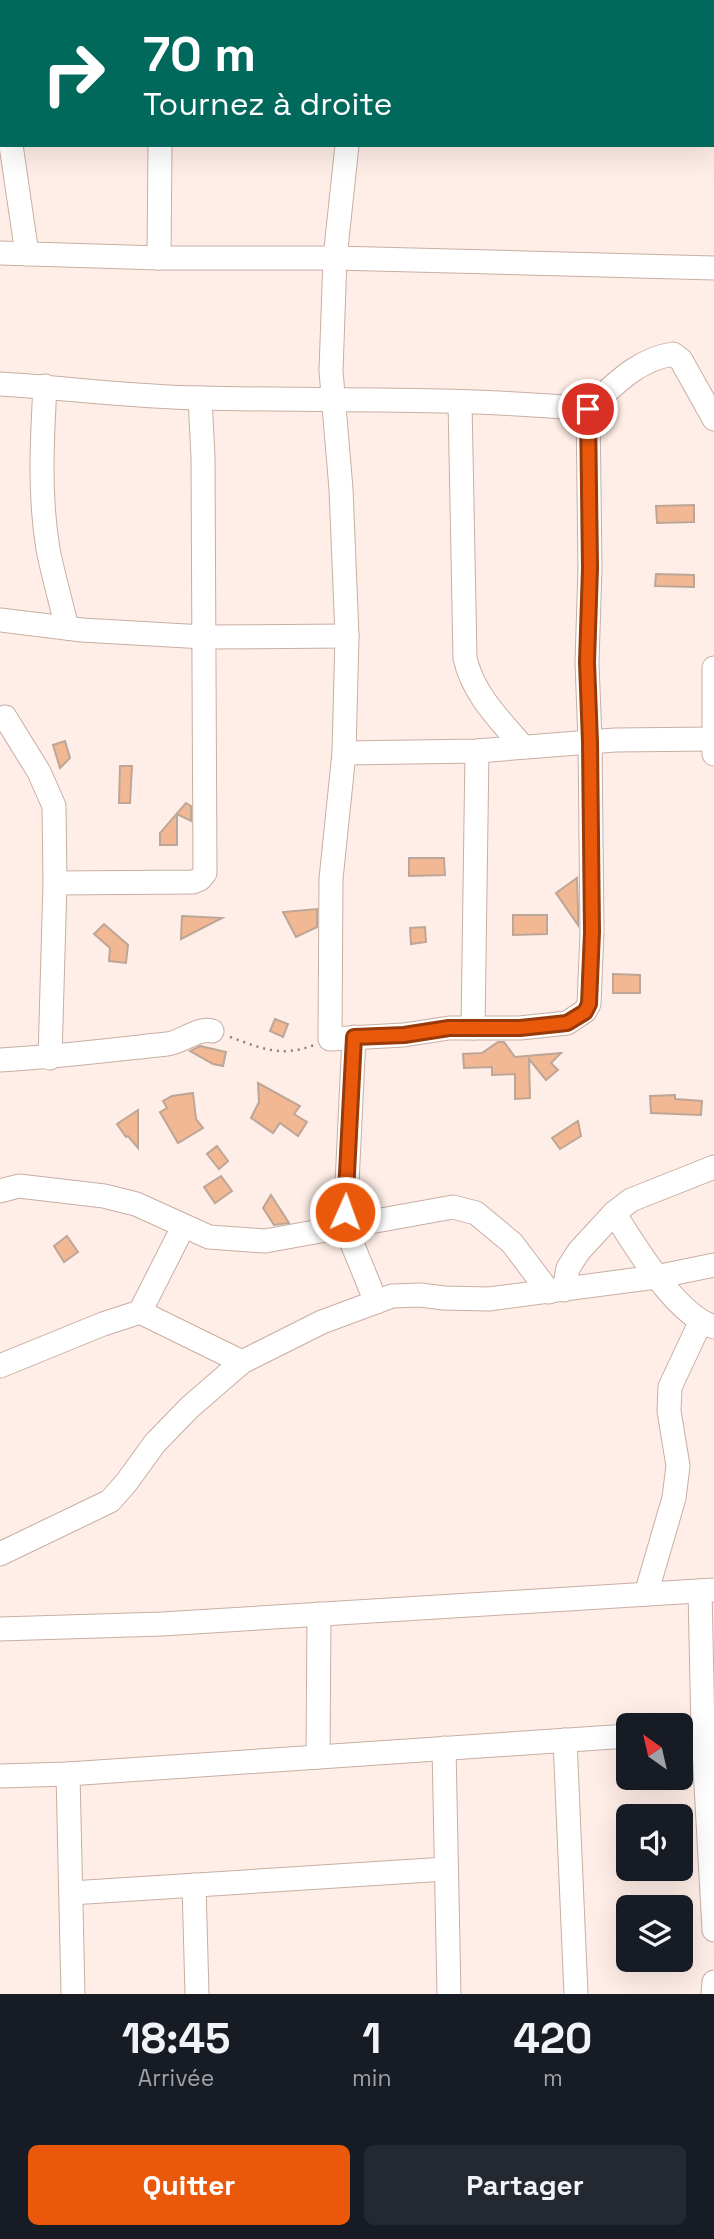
<!DOCTYPE html>
<html lang="fr">
<head>
<meta charset="utf-8">
<style>
  :root { --surface:#171b24; --page:#242831; --text:#f1f3f6; --muted:#9ea1a6; --accent:#ea580c }
  body { margin:0; font-family:"Space Grotesk",sans-serif; background:var(--page); color:var(--text); height:100vh; display:flex; flex-direction:column; font-size:26px; white-space:nowrap }
  * { box-sizing:border-box; margin:0 }
  p { font-size:23px; color:var(--muted) }
  .icon { flex:none; width:38px; height:38px; fill:none; stroke:currentColor; stroke-width:2; stroke-linecap:round; stroke-linejoin:round }
  .map { position:relative; height:1994px; overflow:hidden }
  .side { display:flex; flex-direction:column; background:var(--surface); flex:1 }
  .side>* { flex:none }
  .guide { position:absolute; left:0px; top:0px; width:714px; height:147px; box-shadow:0 7px 28px #0002; background:#00695c; color:#fff; overflow:hidden }
  .needle { width:46px; rotate:326deg }
  .tools { position:absolute; left:616px; top:1713px; display:grid; gap:14px }
  .tools a { display:grid; place-items:center; width:77px; height:77px; border-radius:10px; background:var(--surface); box-shadow:0 7px 28px #0002; font-size:35px }
  .pin { position:absolute; display:grid; place-items:center; width:60px; height:60px; color:#fff; margin:-30px; border:4px solid #fff; border-radius:50%; box-shadow:0 2px 7px #0007 }
  .me { position:absolute; width:77px; margin:-38px; rotate:2deg; stroke-linejoin:round; filter:drop-shadow(0 0 5px #0008) }
  .turn { display:flex; align-items:center; gap:24px; height:147px; padding:0 28px; font-size:32px }
  .turn .icon { width:91px; height:91px; stroke-width:2.5 }
  .turn b { display:block; font-size:49px; line-height:60px }
  .eta { display:flex; justify-content:space-evenly; align-items:center; height:119px; text-align:center }
  .eta b { font-size:42px; font-weight:700; line-height:49px }
  .cta { display:flex; gap:14px; margin-top:auto; padding:14px 28px }
  .cta a { flex:1; height:80px; border-radius:10px; background:var(--accent); color:#fff; font-size:28px; font-weight:700; line-height:80px; text-align:center }
  .cta a+a { background:var(--page); color:var(--text) }
  .map>svg:first-child { display:block }
  .building { fill:#f1b893; stroke:#bda697; stroke-width:2 }
  .lines { fill:none; stroke-linecap:round; stroke-linejoin:round }
  .minor-casing { stroke:#c8aea3; stroke-width:25 }
  .path { stroke:#8c7f7a; stroke-width:2.5; stroke-dasharray:2 5; stroke-linecap:butt }
  .minor { stroke:#fff; stroke-width:23 }
  .route-casing { stroke:#983908; stroke-width:18 }
  .route { stroke:#ea580c; stroke-width:12 }
</style>
</head>
<body>
<div class="map">
<svg width="714" height="1994" viewBox="0 0 714 1994">
  <rect width="100%" height="100%" fill="#ffeee7"/>
  <g class="building">
    <path d="M694 505V522L657 523 656 506Z"/>
    <path d="M656 574 694 575V587L655 586Z"/>
    <path d="M65 741 70 758 60 768 53 745Z"/>
    <path d="M120 766H132L130 803H119Z"/>
    <path d="M186 803 191 806V821L177 814V845H160V833Z"/>
    <path d="M409 858H444L445 875 409 876Z"/>
    <path d="M577 878 578 908V925L556 893Z"/>
    <path d="M317 909V927L296 937 283 912Z"/>
    <path d="M513 915H547V934L513 935Z"/>
    <path d="M182 916 222 918 181 939Z"/>
    <path d="M104 924 128 945 126 963 109 961 110 948 94 934Z"/>
    <path d="M425 927 426 942 411 944 410 928Z"/>
    <path d="M613 974 640 975V993H613Z"/>
    <path d="M275 1019 288 1024 283 1037 270 1031Z"/>
    <path d="M498 1042H504L515 1057 561 1053 551 1063 558 1070 546 1080 529 1059 530 1098 515 1099V1074L492 1075V1067L464 1068 463 1054 482 1053Z"/>
    <path d="M200 1046 226 1052 223 1066 213 1064 190 1051Z"/>
    <path d="M258 1083 300 1106 294 1114 307 1122 298 1136 280 1123 273 1133 251 1118 259 1102Z"/>
    <path d="M193 1093 196 1119 203 1128 178 1143 160 1112 167 1108 163 1101 172 1096Z"/>
    <path d="M675 1095V1099L702 1101 701 1115 651 1113 650 1096Z"/>
    <path d="M138 1110V1148L128 1136 126 1137 117 1124Z"/>
    <path d="M578 1121 581 1136 560 1149 552 1138Z"/>
    <path d="M217 1146 228 1161 219 1169 207 1154Z"/>
    <path d="M221 1176 232 1191 215 1203 204 1187Z"/>
    <path d="M271 1195 289 1223 274 1225 263 1208Z"/>
    <path d="M67 1236 78 1252 64 1262 54 1246Z"/>
  </g>
  <g class="lines">
    <defs>
      <g id="minor">
        <path d="M120 0 121 2"/>
        <path d="M208 0V2"/>
        <path d="M341 0V2"/>
        <path d="M272 2 278 0"/>
        <path d="M0 82 2 92"/>
        <path d="M11 145 27 254"/>
        <path d="M347 145 335 258 331 371 341 489 347 636 344 753 477 751 615 740 714 739"/>
        <path d="M0 253 159 258H335L714 268"/>
        <path d="M159 258 160 145"/>
        <path d="M0 384C67 388 134 397 201 398 330 401 459 397 588 409"/>
        <path d="M45 386C42 441 39 495 48 549 53 575 61 602 67 628"/>
        <path d="M460 402 465 658C473 694 499 719 523 747"/>
        <path d="M0 620 82 630 204 637 347 636"/>
        <path d="M714 668V754"/>
        <path d="M5 717 39 772 54 806 55 883 50 1058"/>
        <path d="M344 753 331 879 330 1039 404 1035 449 1028H520L567 1023 585 1011 589 1004 592 932 590 742 587 662 590 568 588 409C614 385 638 359 673 354L681 360 714 419"/>
        <path d="M55 883 193 882 200 879 205 873 203 457 200 398"/>
        <path d="M473 1028 477 751"/>
        <path d="M354 1037 345 1226 376 1302"/>
        <path d="M0 1060C56 1057 111 1050 167 1044 183 1042 198 1027 212 1031"/>
        <path d="M0 1191 19 1186 104 1196 136 1204 209 1237 265 1241 453 1207 476 1213 512 1243 549 1292"/>
        <path d="M614 1213C636 1247 675 1314 714 1327"/>
        <path d="M564 1290 568 1268 579 1251 614 1213 631 1200 714 1167"/>
        <path d="M140 1312 183 1227"/>
        <path d="M0 1366 103 1324 140 1312 242 1362"/>
        <path d="M0 1554 110 1501 126 1483 155 1443 190 1407 242 1362 322 1322 392 1296 420 1295 444 1298 489 1299 656 1277 714 1265"/>
        <path d="M700 1591 703 1731 714 1930"/>
        <path d="M646 1594 674 1498 678 1466 669 1411 670 1387 700 1323"/>
        <path d="M0 1629 162 1624 714 1590"/>
        <path d="M565 1740 576 1994"/>
        <path d="M444 1748 449 1994"/>
        <path d="M318 1757 319 1614"/>
        <path d="M68 1774 73 1994"/>
        <path d="M0 1776 68 1774 628 1736"/>
        <path d="M194 1885 197 1994"/>
        <path d="M71 1893 446 1869"/>
        <path d="M713 1994 714 1982"/>
      </g>
    </defs>
    <use href="#minor" class="minor-casing"/>
    <path class="path" d="M230 1037C261 1048 281 1058 314 1045"/>
    <use href="#minor" class="minor"/>
  </g>
  <g class="lines">
    <defs>
      <path id="route" d="M345 1212 354 1037 404 1035 449 1028H520L567 1023 585 1012 589 1004 592 932 590 742 587 662 590 568 588 409"/>
    </defs>
    <use href="#route" class="route-casing"/>
    <use href="#route" class="route"/>
  </g>
</svg>
<div class="tools">
<a><svg class="needle" viewBox="-14 -14 28 28"><path d="M0-13l5 13h-10z" fill="#e53935"/><path d="M0 13l5-13h-10z" fill="#9ea1a6"/></svg></a>
<a><svg class="icon" aria-label="sound" viewBox="0 0 24 24"><path d="M4 9h4l5-4v14l-5-4H4zM17 9q2 3 0 6"/></svg></a>
<a><svg class="icon" aria-label="layers" viewBox="0 0 24 24"><path d="M12 4l9 5-9 5-9-5zM3 14l9 5 9-5"/></svg></a>
</div>
<div class="pin" style="left:588px;top:409px;background:#d93025"><svg class="icon" aria-label="arrive" viewBox="0 0 24 24"><path d="M6 21V4h12l-3 4 3 4H6"/></svg></div>
<svg class="me" style="left:345px;top:1212px" viewBox="-20 -20 40 40"><circle r="17" fill="#ea580c" stroke="#fff" stroke-width="3"/><path d="M0-11L8 9 0 5-8 9z" fill="#fff"/></svg>
<div class="guide">
<div class="turn"><svg class="icon" aria-label="right" viewBox="0 0 24 24"><path d="M7 20v-9h11M14 6l5 5-5 5"/></svg><div><b>70 m</b>Tournez à droite</div></div>
</div>
</div>
<section class="side">
<div class="eta">
<div><b>18:45</b><p>Arrivée</p></div>
<div><b>1</b><p>min</p></div>
<div><b>420</b><p>m</p></div>
</div>
<div class="cta"><a>Quitter</a><a>Partager</a></div>
</section>
</body>
</html>
